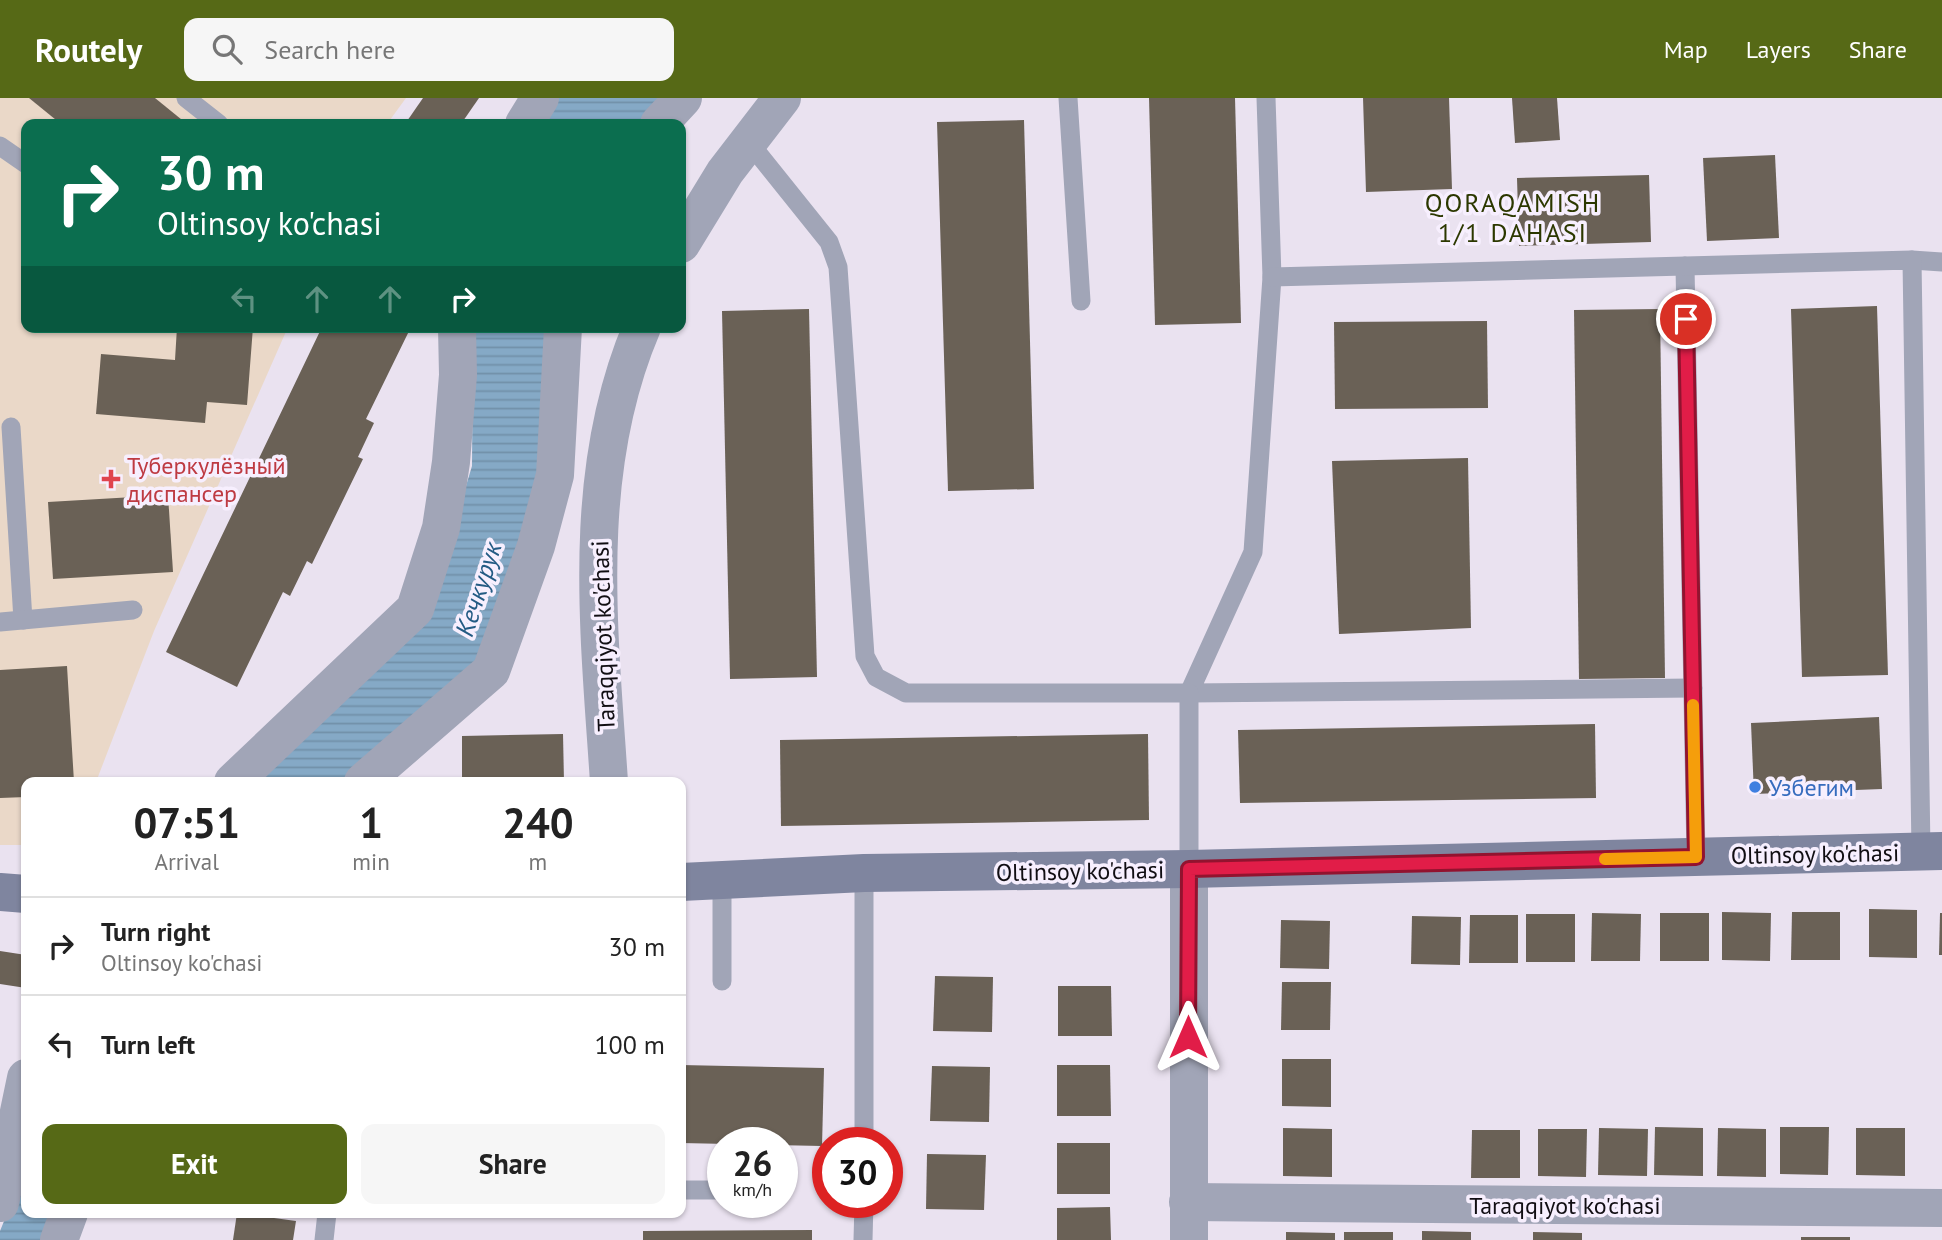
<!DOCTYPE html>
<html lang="en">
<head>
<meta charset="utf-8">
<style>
  :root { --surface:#fff; --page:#f6f6f6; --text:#222; --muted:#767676; --line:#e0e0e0; --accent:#566916 }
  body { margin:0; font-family:"PT Sans",sans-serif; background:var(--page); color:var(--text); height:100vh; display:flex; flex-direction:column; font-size:26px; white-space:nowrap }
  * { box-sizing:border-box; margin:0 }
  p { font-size:23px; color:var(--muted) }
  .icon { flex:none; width:38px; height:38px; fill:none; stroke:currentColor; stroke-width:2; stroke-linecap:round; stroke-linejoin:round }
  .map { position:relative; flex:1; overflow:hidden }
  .details { position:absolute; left:21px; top:679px; width:665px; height:441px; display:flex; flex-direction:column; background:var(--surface); border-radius:14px; box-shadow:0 2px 5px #0004 }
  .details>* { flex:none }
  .hud { position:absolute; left:21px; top:21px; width:665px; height:214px; border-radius:14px; box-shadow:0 2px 5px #0004; background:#0b6e4f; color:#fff; overflow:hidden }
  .speed { position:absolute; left:707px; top:1029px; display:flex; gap:14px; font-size:35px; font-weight:700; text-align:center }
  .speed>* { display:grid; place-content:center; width:91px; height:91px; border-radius:50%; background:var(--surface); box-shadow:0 2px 5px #0004; line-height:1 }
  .speed small { font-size:18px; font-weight:400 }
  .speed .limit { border:10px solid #d22; background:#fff; color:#111 }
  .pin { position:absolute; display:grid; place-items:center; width:60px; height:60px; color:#fff; margin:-30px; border:4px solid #fff; border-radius:50%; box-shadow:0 2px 7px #0007 }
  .me { position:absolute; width:77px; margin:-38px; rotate:0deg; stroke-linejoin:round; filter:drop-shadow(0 0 5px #0008) }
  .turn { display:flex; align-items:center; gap:24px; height:147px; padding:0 21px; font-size:32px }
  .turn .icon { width:91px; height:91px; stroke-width:2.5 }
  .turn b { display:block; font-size:49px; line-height:60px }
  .lanes { display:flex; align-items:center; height:66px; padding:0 21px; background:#0003; justify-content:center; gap:35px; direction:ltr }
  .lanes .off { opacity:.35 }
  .eta { display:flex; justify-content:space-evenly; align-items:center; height:119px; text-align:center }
  .eta b { font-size:42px; font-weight:700; line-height:49px }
  .cta { display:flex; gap:14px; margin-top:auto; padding:14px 21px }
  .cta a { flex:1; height:80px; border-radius:14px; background:var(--accent); color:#fff; font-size:28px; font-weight:700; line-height:80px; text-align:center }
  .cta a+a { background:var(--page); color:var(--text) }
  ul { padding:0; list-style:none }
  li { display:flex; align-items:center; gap:21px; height:98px; padding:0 21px; border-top:2px solid var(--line) }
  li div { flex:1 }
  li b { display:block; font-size:26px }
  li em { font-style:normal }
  header { display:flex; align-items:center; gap:42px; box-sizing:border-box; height:98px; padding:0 35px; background:var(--accent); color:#fff }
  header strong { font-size:33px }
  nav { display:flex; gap:38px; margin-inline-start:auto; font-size:24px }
  .search { width:490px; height:63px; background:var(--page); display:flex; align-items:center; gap:18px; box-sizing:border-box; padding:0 24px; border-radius:14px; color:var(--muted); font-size:26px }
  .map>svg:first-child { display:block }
  .medical { fill:#ead8c8 }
  .water { fill:url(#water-rules) }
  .building { fill:#6a6156 }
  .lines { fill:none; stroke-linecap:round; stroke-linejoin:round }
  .lane { stroke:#a1a5b7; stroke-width:19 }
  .street { stroke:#a1a5b7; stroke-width:38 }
  .secondary { stroke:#7f859f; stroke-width:38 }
  .route-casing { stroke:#92132f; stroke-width:18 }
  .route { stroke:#e11d48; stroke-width:12 }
  .slow { stroke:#f59e0b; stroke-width:12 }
  .health-dot { fill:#e0444e; stroke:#f7effe; stroke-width:2.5 }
  .shop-dot { fill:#3f7fe0; stroke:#f7effe; stroke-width:2.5 }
  .labels { text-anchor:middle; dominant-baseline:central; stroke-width:7; stroke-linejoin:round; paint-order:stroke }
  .health-label { font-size:24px; fill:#be3a42; stroke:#f7effe; text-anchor:start }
  .street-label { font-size:24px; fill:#110e13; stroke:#f7effe }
  .shop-label { font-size:24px; fill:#366cbe; stroke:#f7effe; text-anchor:start }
  .neighbourhood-label { font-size:26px; letter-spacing:2px; fill:#2c3800; stroke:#f7effe }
  .water-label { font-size:26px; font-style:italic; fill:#245b84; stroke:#f7effe }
</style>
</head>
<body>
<header>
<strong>Routely</strong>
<div class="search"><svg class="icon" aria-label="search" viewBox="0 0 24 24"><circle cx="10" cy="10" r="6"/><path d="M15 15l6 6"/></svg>Search here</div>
<nav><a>Map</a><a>Layers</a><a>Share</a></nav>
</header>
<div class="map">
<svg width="1942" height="1142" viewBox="0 0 1942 1142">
  <defs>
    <pattern id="water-rules" width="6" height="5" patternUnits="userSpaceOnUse" patternTransform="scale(1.75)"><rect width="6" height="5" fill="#85a9c6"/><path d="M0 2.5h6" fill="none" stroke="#7290a9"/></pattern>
  </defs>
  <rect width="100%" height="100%" fill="#eae2f0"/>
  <path class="medical" d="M0 0H406L387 26H26V229H288L154 533 96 684H26V747H0Z"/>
  <g class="water">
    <path d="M557 0H670L646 26H542Z"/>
    <path d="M473 229H554L544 376 486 567 345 684H247L425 525 472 368Z"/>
    <path d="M26 1030V1115H61L51 1142H0V1133L11 1106Z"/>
  </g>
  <g class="building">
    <path d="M29 0H155L187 26H61Z"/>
    <path d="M423 0H479L461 26H405Z"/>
    <path d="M1149 0H1235L1241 225 1155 227Z"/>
    <path d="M1363 0H1449L1452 91 1366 94Z"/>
    <path d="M1512 0H1557L1560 42 1515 45Z"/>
    <path d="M1024 22 1034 391 948 393 937 24Z"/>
    <path d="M1775 57 1779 140 1707 143 1703 60Z"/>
    <path d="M1649 77 1651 144 1519 148 1517 80Z"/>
    <path d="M1877 208 1888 577 1802 579 1791 211Z"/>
    <path d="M809 211 817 579 730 581 722 213Z"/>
    <path d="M1660 211 1665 580 1579 581 1574 212Z"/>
    <path d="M1487 223 1488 310 1335 311 1334 224Z"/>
    <path d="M177 229H253L247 307 207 304 205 325 96 316 101 256 175 262Z"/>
    <path d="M322 229H411L366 321 374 325 358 359 363 361 312 466 307 463 290 498 283 494 237 589 166 554Z"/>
    <path d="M1468 360 1471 530 1339 536 1332 363Z"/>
    <path d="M168 397 173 474 53 481 48 404Z"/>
    <path d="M67 568 74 684H26V699L0 700V572Z"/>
    <path d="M1879 619 1882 691 1754 696 1751 625Z"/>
    <path d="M1595 626 1596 700 1240 705 1238 632Z"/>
    <path d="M563 636 564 684H462V638Z"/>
    <path d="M1148 636 1149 722 781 728 780 642Z"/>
    <path d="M1869 811 1917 812V860L1869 859Z"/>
    <path d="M1722 814 1771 815 1770 863 1722 862Z"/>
    <path d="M1792 814H1840V862H1791Z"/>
    <path d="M1592 815 1641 816 1640 863H1591Z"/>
    <rect x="1660" y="815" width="49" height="48"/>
    <path d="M1940 815H1942V857H1939Z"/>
    <rect x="1526" y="816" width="49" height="48"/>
    <path d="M1470 817H1518V865H1469Z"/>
    <path d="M1412 818 1461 819 1460 867 1411 866Z"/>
    <path d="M1281 822 1330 823 1329 871 1280 870Z"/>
    <path d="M0 853 26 857V890L0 886Z"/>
    <path d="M935 878 993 879 992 934 933 933Z"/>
    <path d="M1282 884H1331L1330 932H1281Z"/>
    <path d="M1058 888H1111L1112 938H1058Z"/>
    <path d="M1282 961H1331V1009L1282 1008Z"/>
    <path d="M681 967 824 970 822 1048 681 1045Z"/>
    <path d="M1057 967H1110L1111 1018H1057Z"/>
    <path d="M932 968 990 969 989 1024 930 1023Z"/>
    <path d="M1655 1029 1703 1030V1078L1654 1077Z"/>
    <path d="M1780 1029H1829L1828 1077 1780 1076Z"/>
    <path d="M1283 1030 1332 1031V1079L1283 1078Z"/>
    <path d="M1599 1030 1648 1031 1647 1078 1598 1077Z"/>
    <path d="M1718 1030 1766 1031V1079L1717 1078Z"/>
    <path d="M1856 1030H1905V1078L1856 1077Z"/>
    <path d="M1538 1031H1587L1586 1079 1538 1078Z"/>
    <path d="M1472 1032H1520V1080H1471Z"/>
    <rect x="1057" y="1045" width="53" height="51"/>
    <path d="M927 1056 986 1057 984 1112 926 1111Z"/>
    <path d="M1110 1109 1111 1142H1057V1110Z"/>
    <path d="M237 1115 296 1123 293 1142H233Z"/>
    <path d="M812 1132V1142H643V1133Z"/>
    <path d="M1422 1133 1471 1134V1142H1422Z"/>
    <path d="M1286 1134 1335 1135V1142H1286Z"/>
    <rect x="1344" y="1134" width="49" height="8"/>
    <path d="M1533 1134 1582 1135V1142H1533Z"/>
    <rect x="1801" y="1139" width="49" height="3"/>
  </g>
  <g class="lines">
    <g class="lane">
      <path d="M186 0 219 26"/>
      <path d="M1068 0 1081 203"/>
      <path d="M1266 0 1272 179 1253 454 1189 595 1693 590"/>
      <path d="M748 43 829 144 838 169 865 558 876 579 906 595H1189V771"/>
      <path d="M0 48 26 66"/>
      <path d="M1912 162 1942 164"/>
      <path d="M1685 168 1696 759"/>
      <path d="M1272 179 1912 162 1921 753"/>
      <path d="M11 329 23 522"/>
      <path d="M0 524 133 512"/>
      <path d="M864 775V1045"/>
      <path d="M722 782V883"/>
      <path d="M681 1092H723"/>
      <path d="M324 1142 327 1115"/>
      <path d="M863 1142 864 1104"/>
    </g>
    <g class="street">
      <path d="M524 26 540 0"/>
      <path d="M659 26 683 0"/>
      <path d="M681 146 725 74 782 0"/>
      <path d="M233 684 415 511 441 430 451 364 458 277 457 229"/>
      <path d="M363 684 491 573 536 448 555 377 563 229"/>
      <path d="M609 684C599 532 580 374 642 229"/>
      <path d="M1188 1104 1942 1110"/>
      <path d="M0 1105 26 980"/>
      <path d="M59 1142 69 1115"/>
      <path d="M1189 1142V771"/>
    </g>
    <g class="secondary">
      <path d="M681 784 864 775 1189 771 1942 753"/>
      <path d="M0 794 26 796"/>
    </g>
  </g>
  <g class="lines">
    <defs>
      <path id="route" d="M1188 939 1189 771 1696 759 1686 221"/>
    </defs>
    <use href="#route" class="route-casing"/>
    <use href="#route" class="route"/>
    <path class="slow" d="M1605 761 1696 759 1693 607"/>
  </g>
  <path class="health-dot" d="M107.5 370.5h7v7h7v7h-7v7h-7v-7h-7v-7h7z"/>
  <circle class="shop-dot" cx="1755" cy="689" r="7"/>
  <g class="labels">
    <g class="health-label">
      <text x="127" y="367">Туберкулёзный<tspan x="127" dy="28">диспансер</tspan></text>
    </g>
    <g class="street-label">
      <text transform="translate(603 538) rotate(-92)">Taraqqiyot ko'chasi</text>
      <text transform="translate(1815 756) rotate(-1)">Oltinsoy ko'chasi</text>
      <text transform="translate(1080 773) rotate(-1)">Oltinsoy ko'chasi</text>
      <text x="1565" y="1107">Taraqqiyot ko'chasi</text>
    </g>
    <g class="shop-label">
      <text x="1769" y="689">Узбегим</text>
    </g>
    <g class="neighbourhood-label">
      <text x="1513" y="104">QORAQAMISH<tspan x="1513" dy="30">1/1 DAHASI</tspan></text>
    </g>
    <g class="water-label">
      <text transform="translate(478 491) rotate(-72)">Кечкурук</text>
    </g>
  </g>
</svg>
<div class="speed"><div>26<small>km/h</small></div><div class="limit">30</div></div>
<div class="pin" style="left:1686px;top:221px;background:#d93025"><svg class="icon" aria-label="arrive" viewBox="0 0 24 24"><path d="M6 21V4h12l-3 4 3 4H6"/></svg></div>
<svg class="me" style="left:1188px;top:939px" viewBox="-20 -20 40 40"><path d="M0-17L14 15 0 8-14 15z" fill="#e11d48" stroke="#fff" stroke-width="4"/></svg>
<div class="hud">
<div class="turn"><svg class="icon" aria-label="right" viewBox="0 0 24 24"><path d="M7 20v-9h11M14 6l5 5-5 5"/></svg><div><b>30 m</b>Oltinsoy ko'chasi</div></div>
<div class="lanes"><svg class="icon off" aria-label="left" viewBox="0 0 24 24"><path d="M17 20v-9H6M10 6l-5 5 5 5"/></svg><svg class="icon off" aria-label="ahead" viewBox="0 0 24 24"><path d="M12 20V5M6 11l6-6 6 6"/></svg><svg class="icon off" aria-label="ahead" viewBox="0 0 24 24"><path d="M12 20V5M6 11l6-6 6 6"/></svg><svg class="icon" aria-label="right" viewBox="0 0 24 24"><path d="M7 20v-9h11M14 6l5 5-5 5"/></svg></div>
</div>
<section class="details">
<div class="eta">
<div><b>07:51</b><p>Arrival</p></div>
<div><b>1</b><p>min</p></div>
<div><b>240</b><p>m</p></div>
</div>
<ul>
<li><svg class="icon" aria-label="right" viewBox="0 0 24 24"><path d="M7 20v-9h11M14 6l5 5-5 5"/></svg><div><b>Turn right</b><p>Oltinsoy ko'chasi</p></div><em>30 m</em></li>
<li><svg class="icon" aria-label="left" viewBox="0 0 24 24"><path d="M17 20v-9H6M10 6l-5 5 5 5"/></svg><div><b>Turn left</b></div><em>100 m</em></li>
</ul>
<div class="cta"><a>Exit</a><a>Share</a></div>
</section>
</div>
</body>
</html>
